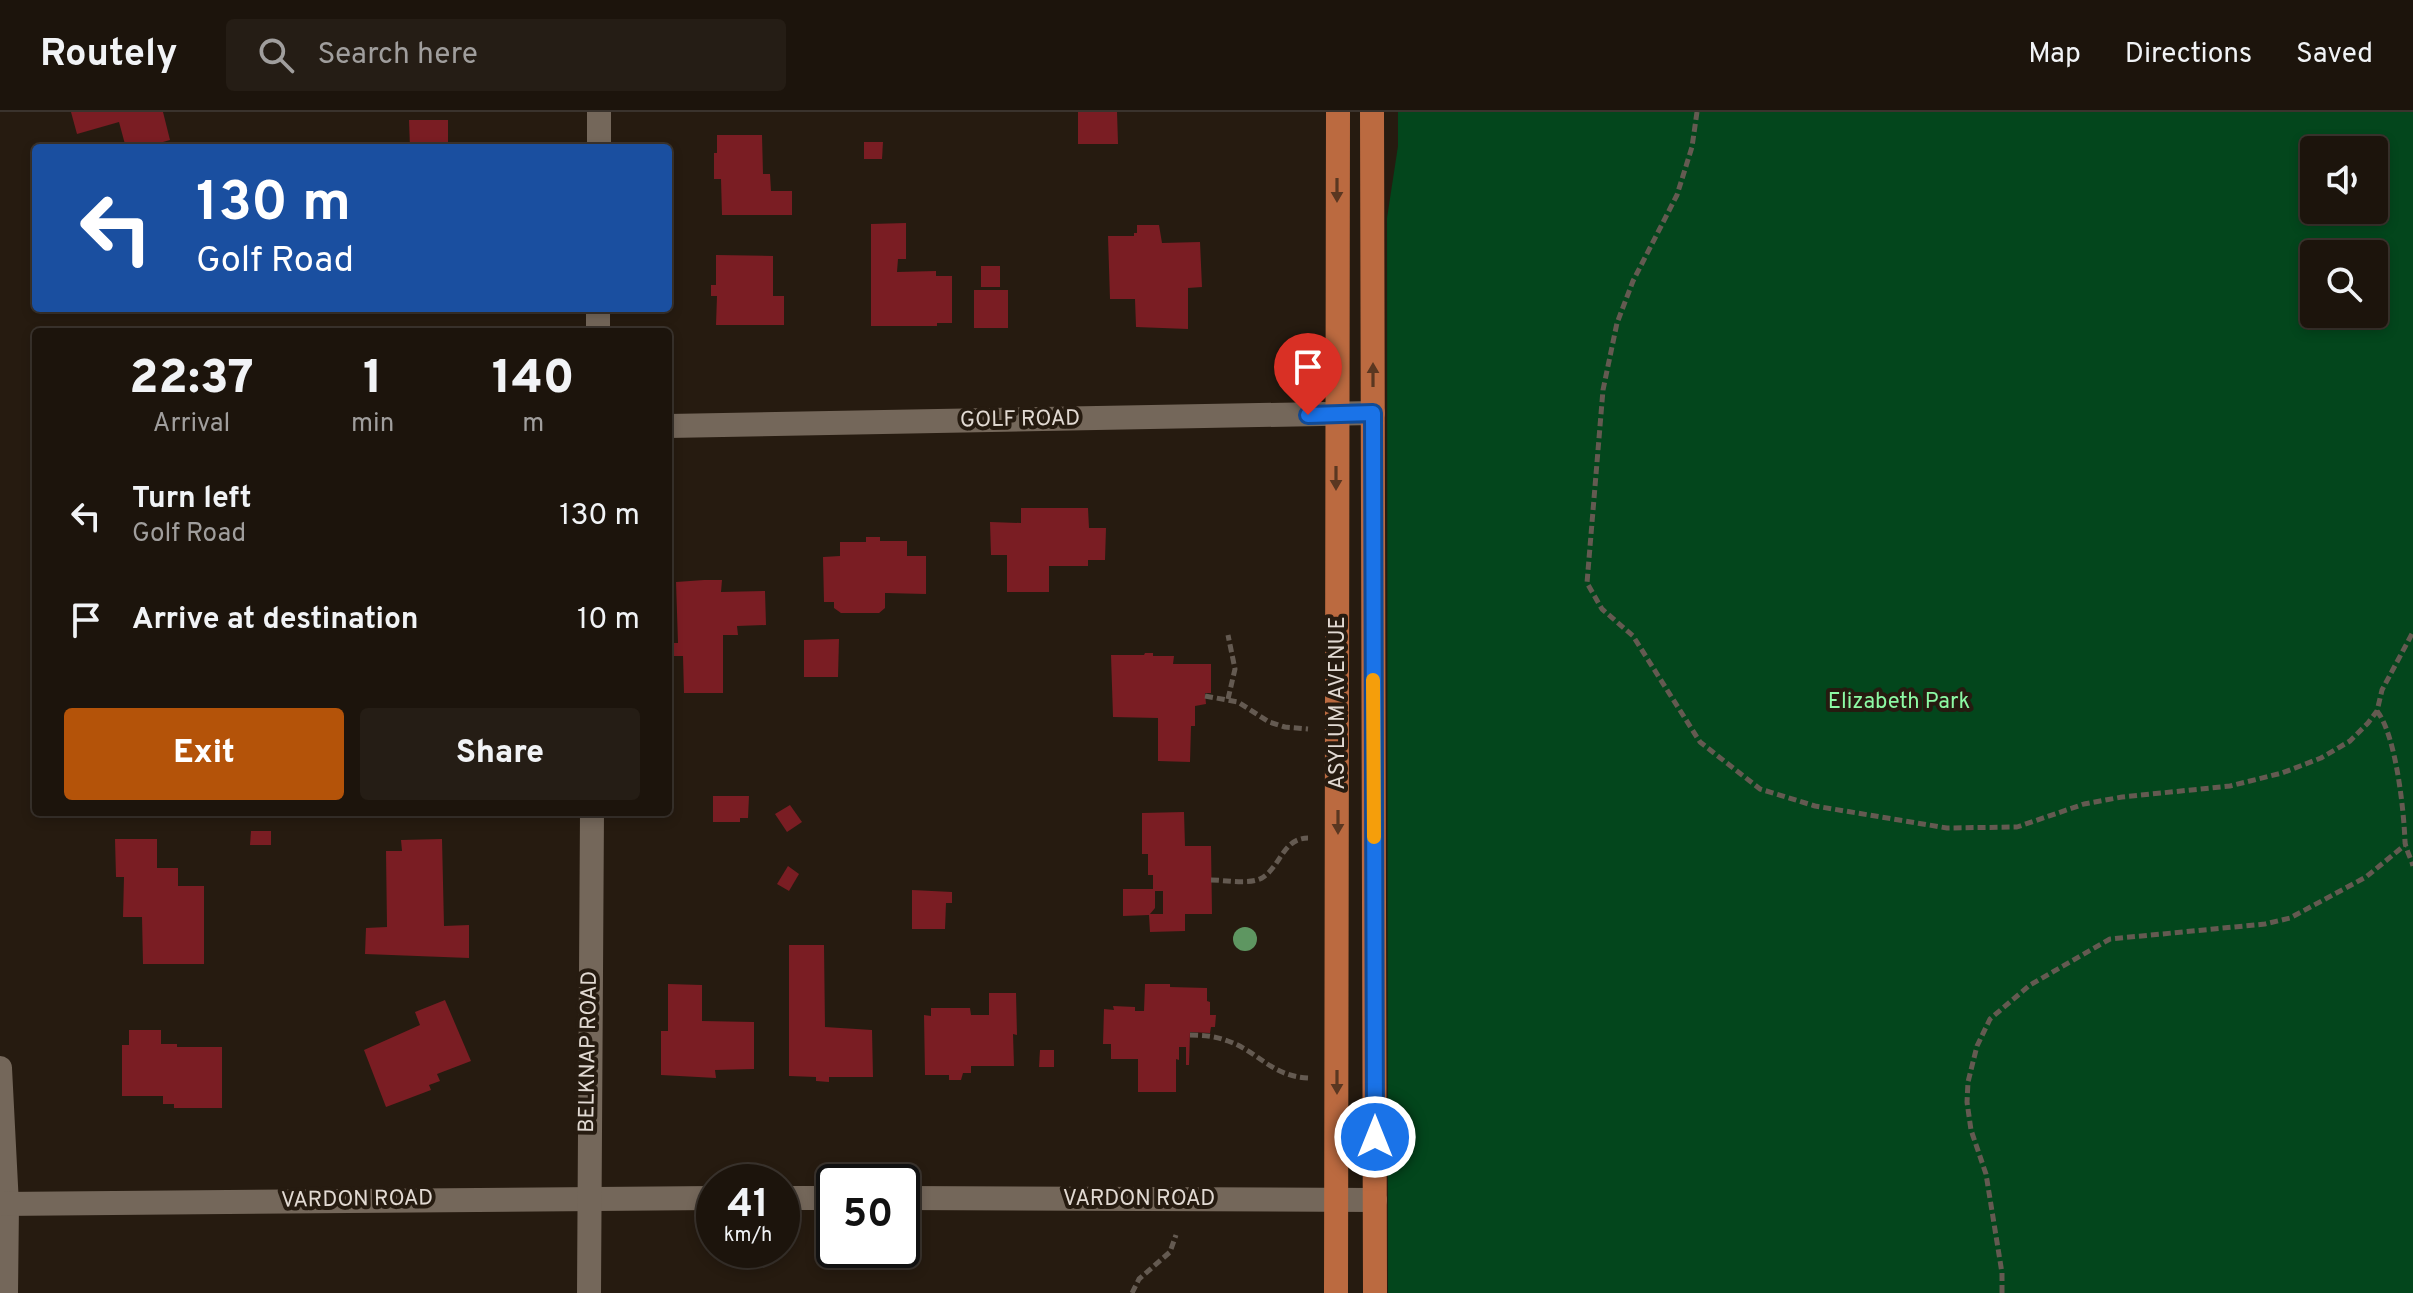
<!DOCTYPE html>
<html lang="en">
<head>
<meta charset="utf-8">
<style>
  :root { --surface:#1c140c; --page:#251d15; --text:#f1f3f6; --muted:#a09e9d; --line:#3a332d; --accent:#b45309 }
  body { margin:0; font-family:Overpass,sans-serif; background:var(--page); color:var(--text); height:100vh; display:flex; flex-direction:column; font-size:30px; white-space:nowrap }
  * { box-sizing:border-box; margin:0 }
  p { font-size:26px; color:var(--muted) }
  .icon { flex:none; width:44px; height:44px; fill:none; stroke:currentColor; stroke-width:2; stroke-linecap:round; stroke-linejoin:round }
  .map { position:relative; flex:1; overflow:hidden }
  .side { position:absolute; left:32px; top:216px; width:640px; height:488px; display:flex; flex-direction:column; background:var(--surface); border-radius:8px; box-shadow:0 4px 12px #0003,0 0 0 2px var(--line) }
  .side>* { flex:none }
  .guide { position:absolute; left:32px; top:32px; width:640px; height:168px; border-radius:8px; box-shadow:0 4px 12px #0003,0 0 0 2px var(--line); background:#1a4fa0; color:#fff; overflow:hidden }
  .buttons { position:absolute; left:2300px; top:24px; display:grid; gap:16px }
  .buttons a { display:grid; place-items:center; width:88px; height:88px; border-radius:8px; background:var(--surface); box-shadow:0 4px 12px #0003,0 0 0 2px var(--line); font-size:40px }
  .speed { position:absolute; left:696px; top:1052px; display:flex; gap:16px; font-size:40px; font-weight:700; text-align:center }
  .speed>* { display:grid; place-content:center; width:104px; height:104px; border-radius:50%; background:var(--surface); box-shadow:0 4px 12px #0003,0 0 0 2px var(--line); line-height:1 }
  .speed small { font-size:20px; font-weight:400 }
  .speed .limit { border:4px solid #111; border-radius:12px; background:#fff; color:#111 }
  .pin { position:absolute; display:grid; place-items:center; width:68px; height:68px; color:#fff; margin:-82px -34px; border-radius:50% 50% 50% 0; rotate:-45deg; box-shadow:0 0 8px #0007 }
  .pin .icon { rotate:45deg }
  .me { position:absolute; width:88px; margin:-44px; rotate:0deg; stroke-linejoin:round; filter:drop-shadow(0 0 6px #0008) }
  .turn { display:flex; align-items:center; gap:28px; height:168px; padding:0 32px; font-size:36px }
  .turn .icon { width:104px; height:104px; stroke-width:2.5 }
  .turn b { display:block; font-size:56px; line-height:68px }
  .eta { display:flex; justify-content:space-evenly; align-items:center; height:136px; text-align:center }
  .eta b { font-size:48px; font-weight:800; line-height:56px }
  .button { display:flex; gap:16px; margin-top:auto; padding:16px 32px }
  .button a { flex:1; height:92px; border-radius:8px; background:var(--accent); color:#fff; font-size:32px; font-weight:800; line-height:92px; text-align:center }
  .button a+a { background:var(--page); color:var(--text) }
  ul { padding:0; list-style:none }
  li { display:flex; align-items:center; gap:24px; height:104px; padding:0 32px }
  li div { flex:1 }
  li b { display:block; font-size:30px }
  li em { font-style:normal }
  header { display:flex; align-items:center; gap:48px; box-sizing:border-box; height:112px; padding:0 40px; background:var(--surface); border-bottom:2px solid var(--line) }
  header strong { font-size:38px }
  nav { display:flex; gap:44px; margin-inline-start:auto; font-size:28px }
  .search { width:560px; height:72px; background:var(--page); display:flex; align-items:center; gap:20px; box-sizing:border-box; padding:0 28px; border-radius:8px; color:var(--muted); font-size:30px }
  .map>svg:first-child { display:block }
  .green { fill:#03461c; fill-rule:evenodd }
  .building { fill:#7a1d23; fill-rule:evenodd }
  .lines { fill:none; stroke-linecap:round; stroke-linejoin:round }
  .path { stroke:#645a51; stroke-width:5; stroke-dasharray:8 4; stroke-linecap:butt }
  .minor { stroke:#74675a; stroke-width:24 }
  .major { stroke:#bb6a40; stroke-width:24 }
  .tree { fill:#5e9661 }
  .oneway { fill:#5a3721 }
  .route-casing { stroke:#114b97; stroke-width:20 }
  .route { stroke:#1a73e8; stroke-width:14 }
  .slow { stroke:#f59e0b; stroke-width:14 }
  .labels { text-anchor:middle; dominant-baseline:central; stroke-width:8; stroke-linejoin:round; paint-order:stroke }
  .street-label { font-size:22px; fill:#e2dad3; stroke:#261b10 }
  .park-label { font-size:22px; fill:#8cfaa4; stroke:#261b10 }
</style>
</head>
<body>
<header>
<strong>Routely</strong>
<div class="search"><svg class="icon" aria-label="search" viewBox="0 0 24 24"><circle cx="10" cy="10" r="6"/><path d="M15 15l6 6"/></svg>Search here</div>
<nav><a>Map</a><a>Directions</a><a>Saved</a></nav>
</header>
<div class="map">
<svg width="2413" height="1181" viewBox="0 0 2413 1181">
  <rect width="100%" height="100%" fill="#261b10"/>
  <path class="green" d="M1398 0H2413V1181H1388L1387 106 1398 34ZM2314 38H2374V98H2314ZM2314 142H2374V202H2314Z"/>
  <g class="building">
    <path d="M71 0H163L170 28 142 36H126L119 10 77 22Z"/>
    <path d="M1078 0H1117L1118 32H1078Z"/>
    <path d="M409 8H448V36H410Z"/>
    <path d="M717 23H762L763 62H770L771 79H792V103H722L721 67H714V41H717Z"/>
    <path d="M864 30H883L882 47H864Z"/>
    <path d="M906 111V147H898L897 160 936 159V164H952V211H937V214H871V112Z"/>
    <path d="M1137 113H1159L1162 131 1200 130 1202 175 1188 176V217L1136 215 1135 187H1110L1108 124H1134V121H1137Z"/>
    <path d="M716 143 773 144V184H784V213H716L717 184H711V173H716Z"/>
    <rect x="981" y="154" width="19" height="21"/>
    <rect x="974" y="178" width="34" height="38"/>
    <path d="M1021 396H1088L1089 416H1106L1105 448H1088V454H1049V480H1007V443H991L990 410 1021 411Z"/>
    <path d="M866 425H880V429H907V444H926V482L885 481V496L879 501H841L834 496V490H824L823 445 840 444V430H866Z"/>
    <path d="M704 468H722L721 480 765 479 766 513 737 514 738 523H723V581H684L683 544H668V531H678L676 470Z"/>
    <path d="M839 527 838 565H804V528Z"/>
    <path d="M1145 541H1153V544H1174L1173 552H1211V581H1205L1206 592 1195 594V614H1191L1190 650 1158 649V606L1113 605 1111 543H1144Z"/>
    <path d="M713 684H749L748 706H740V710H713Z"/>
    <path d="M790 693 802 710 787 720 775 702Z"/>
    <path d="M1184 700 1185 734H1211L1212 802H1185V819L1150 820 1149 803 1123 804V777H1153V763H1148V742H1142V701ZM1155 779H1163V802H1150L1155 796Z"/>
    <path d="M251 719H271V733H250Z"/>
    <path d="M115 727H157V756H178V774H204V852H143L142 805H123L124 765H116Z"/>
    <path d="M442 727 444 814 469 813V846L365 842 366 816 387 815 386 739H402L401 728Z"/>
    <path d="M788 754 799 762 789 779 777 772Z"/>
    <path d="M912 778 952 780V791H946L945 817H912Z"/>
    <path d="M789 833H824L825 915 872 918 873 965H829V970L816 969V965L789 964Z"/>
    <path d="M668 872 702 873V909L754 910V957L715 958 716 966 661 963V919H668Z"/>
    <path d="M1145 872H1170V875L1207 876V889L1210 890V903H1216L1215 915H1211L1210 921 1190 920 1189 953H1186V935H1179V948L1176 947V980H1138V947H1111V932H1103L1104 897 1114 898 1113 894 1135 895V899H1144Z"/>
    <path d="M989 881H1016L1017 923 1013 922 1014 954H971V961H963L961 968H949V963H925L924 903 931 904V896H970L971 903H989Z"/>
    <path d="M445 888 471 949 437 962 440 969 429 973 431 978 386 995 364 938 420 913 415 900Z"/>
    <path d="M129 918H161V932H177V935H222V996H174V992H163V984H122V933H129Z"/>
    <path d="M1040 938H1054V955H1039Z"/>
  </g>
  <g class="lines">
    <g class="path">
      <path d="M1697 0 1692 35 1677 83 1633 169 1617 211 1603 278 1587 471 1602 497 1633 524 1700 630 1760 677 1815 694 1947 716 2017 715 2084 692 2122 685 2230 674 2282 661 2321 646 2350 629 2368 611 2377 599 2382 578 2413 520"/>
      <path d="M1205 584 1238 590 1269 610 1285 615 1308 617"/>
      <path d="M1228 587 1235 557 1228 523"/>
      <path d="M2377 599C2396 623 2404 699 2405 730 2406 738 2411 746 2413 754"/>
      <path d="M1211 768C1225 768 1249 773 1262 766 1281 754 1283 726 1308 726"/>
      <path d="M1190 923C1203 923 1215 924 1228 929 1259 940 1271 964 1308 966"/>
      <path d="M1132 1181 1139 1167 1170 1140 1176 1123"/>
      <path d="M2002 1181V1161L1986 1062 1971 1018 1967 990 1968 970 1977 934 1990 907 2030 873 2110 827 2265 812 2290 806 2366 765 2405 733"/>
    </g>
    <g class="minor">
      <path d="M599 36V0"/>
      <path d="M598 220V196"/>
      <path d="M668 314 1373 301"/>
      <path d="M0 956 7 1093 6 1181"/>
      <path d="M782 1086H834"/>
      <path d="M902 1086 1375 1088"/>
      <path d="M0 1092 714 1086"/>
      <path d="M589 1181 592 700"/>
    </g>
    <g class="major">
      <path d="M1372 0 1375 1181"/>
      <path d="M1336 1181 1338 0"/>
    </g>
  </g>
  <circle class="tree" cx="1245" cy="827" r="12"/>
  <defs><path id="oneway-solid" d="M-6-.8H1V-3.2L6.5 0L1 3.2V.8H-6Z" transform="scale(2)"/></defs>
  <g class="oneway">
    <use href="#oneway-solid" transform="translate(1337 78) rotate(90)"/>
    <use href="#oneway-solid" transform="translate(1373 263) rotate(-90)"/>
    <use href="#oneway-solid" transform="translate(1336 366) rotate(90)"/>
    <use href="#oneway-solid" transform="translate(1338 710) rotate(90)"/>
    <use href="#oneway-solid" transform="translate(1337 970) rotate(90)"/>
  </g>
  <g class="lines">
    <defs>
      <path id="route" d="M1308 303 1373 301 1375 1025"/>
    </defs>
    <use href="#route" class="route-casing"/>
    <use href="#route" class="route"/>
    <path class="slow" d="M1373 568 1374 725"/>
  </g>
  <g class="labels">
    <g class="street-label">
      <text transform="translate(1020 308) rotate(-1)">GOLF ROAD</text>
      <text transform="translate(1338 591) rotate(-90)">ASYLUM AVENUE</text>
      <text transform="translate(589 940) rotate(-89)">BELKNAP ROAD</text>
      <text x="1139" y="1087">VARDON ROAD</text>
      <text transform="translate(357 1088) rotate(-1)">VARDON ROAD</text>
    </g>
    <g class="park-label">
      <text x="1899" y="590">Elizabeth Park</text>
    </g>
  </g>
</svg>
<div class="buttons">
<a><svg class="icon" aria-label="sound" viewBox="0 0 24 24"><path d="M4 9h4l5-4v14l-5-4H4zM17 9q2 3 0 6"/></svg></a>
<a><svg class="icon" aria-label="search" viewBox="0 0 24 24"><circle cx="10" cy="10" r="6"/><path d="M15 15l6 6"/></svg></a>
</div>
<div class="speed"><div>41<small>km/h</small></div><div class="limit">50</div></div>
<div class="pin" style="left:1308px;top:303px;background:#d93025"><svg class="icon" aria-label="arrive" viewBox="0 0 24 24"><path d="M6 21V4h12l-3 4 3 4H6"/></svg></div>
<svg class="me" style="left:1375px;top:1025px" viewBox="-20 -20 40 40"><circle r="17" fill="#1a73e8" stroke="#fff" stroke-width="3"/><path d="M0-11L8 9 0 5-8 9z" fill="#fff"/></svg>
<div class="guide">
<div class="turn"><svg class="icon" aria-label="left" viewBox="0 0 24 24"><path d="M17 20v-9H6M10 6l-5 5 5 5"/></svg><div><b>130 m</b>Golf Road</div></div>
</div>
<section class="side">
<div class="eta">
<div><b>22:37</b><p>Arrival</p></div>
<div><b>1</b><p>min</p></div>
<div><b>140</b><p>m</p></div>
</div>
<ul>
<li><svg class="icon" aria-label="left" viewBox="0 0 24 24"><path d="M17 20v-9H6M10 6l-5 5 5 5"/></svg><div><b>Turn left</b><p>Golf Road</p></div><em>130 m</em></li>
<li><svg class="icon" aria-label="arrive" viewBox="0 0 24 24"><path d="M6 21V4h12l-3 4 3 4H6"/></svg><div><b>Arrive at destination</b></div><em>10 m</em></li>
</ul>
<div class="button"><a>Exit</a><a>Share</a></div>
</section>
</div>
</body>
</html>
